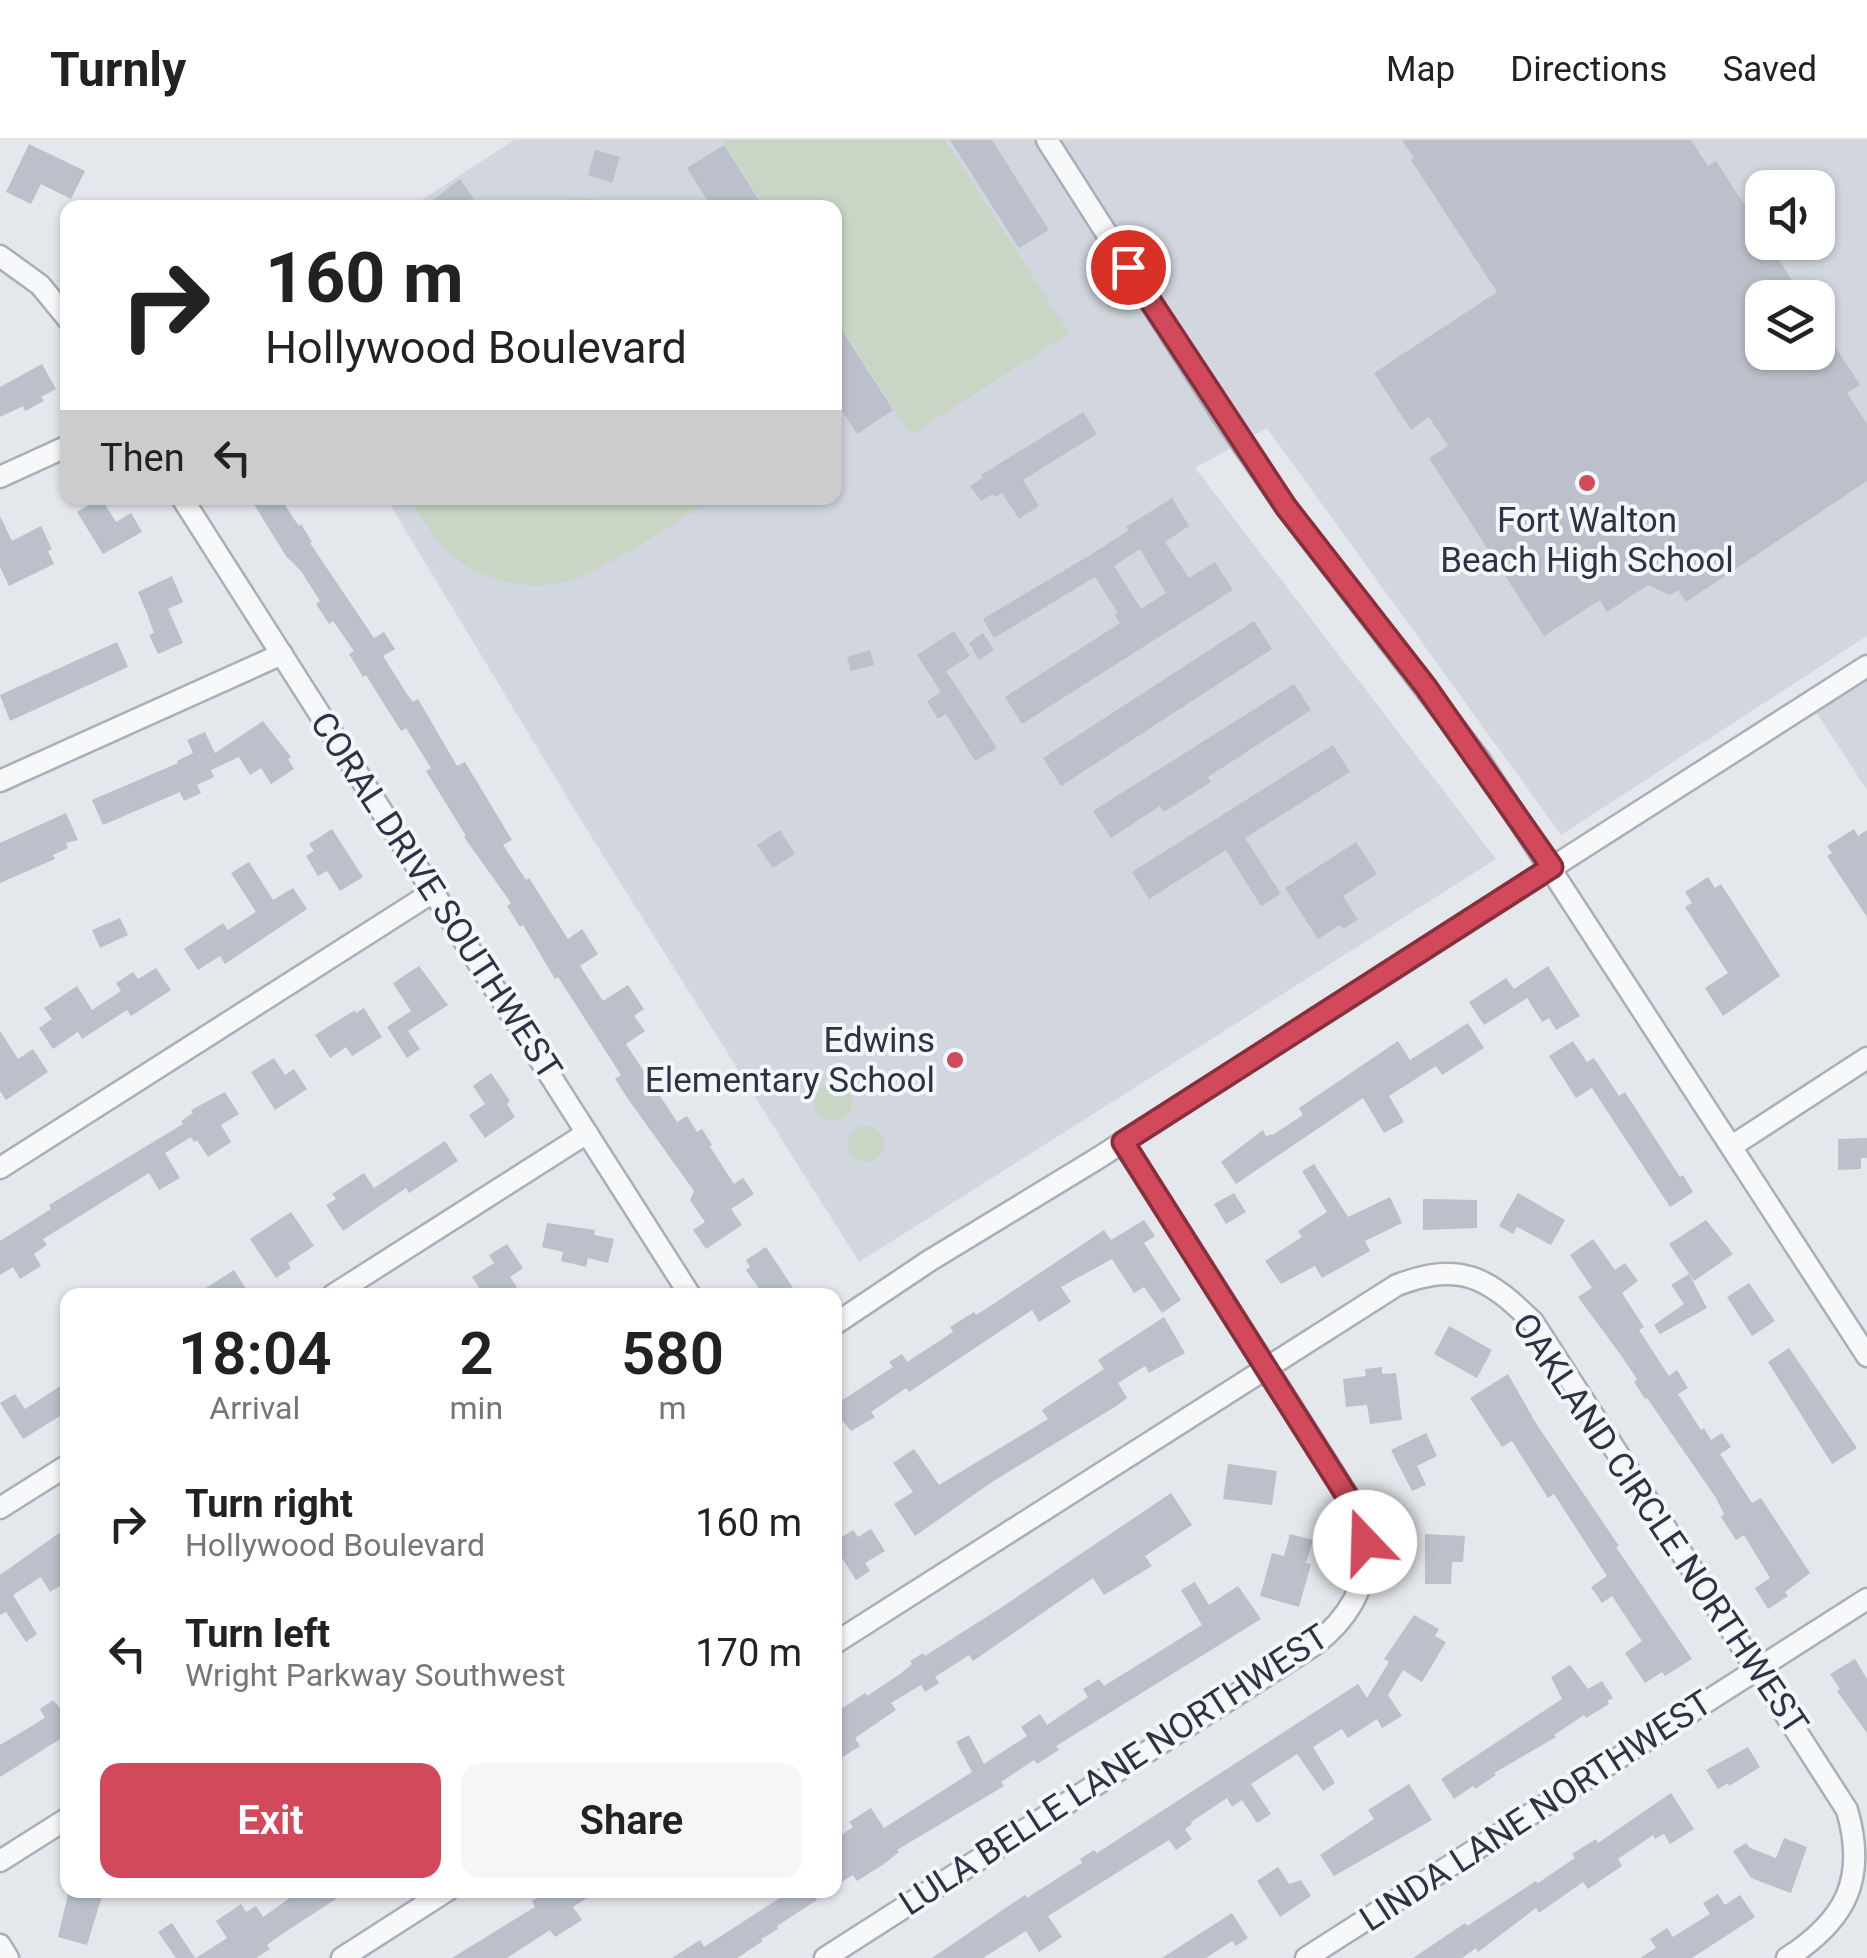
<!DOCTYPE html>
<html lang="en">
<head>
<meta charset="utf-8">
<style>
  :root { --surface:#fff; --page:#f6f6f6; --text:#222; --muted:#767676; --line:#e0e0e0; --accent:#d1495b }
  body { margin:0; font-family:Roboto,sans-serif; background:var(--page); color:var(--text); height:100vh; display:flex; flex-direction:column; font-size:38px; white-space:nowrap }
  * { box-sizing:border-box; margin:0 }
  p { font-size:32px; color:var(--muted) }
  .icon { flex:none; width:55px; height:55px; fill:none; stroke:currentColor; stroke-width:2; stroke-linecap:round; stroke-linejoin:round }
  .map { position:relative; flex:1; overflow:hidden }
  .side { position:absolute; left:60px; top:1148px; width:782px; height:610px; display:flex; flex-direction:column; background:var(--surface); border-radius:20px; box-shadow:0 2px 8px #0004 }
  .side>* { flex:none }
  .top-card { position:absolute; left:60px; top:60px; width:782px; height:305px; border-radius:20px; box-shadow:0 2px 8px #0004; background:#fff; color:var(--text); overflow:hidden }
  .fabs { position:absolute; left:1745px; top:30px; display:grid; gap:20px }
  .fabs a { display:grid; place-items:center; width:90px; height:90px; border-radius:20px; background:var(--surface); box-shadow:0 2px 8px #0004; font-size:50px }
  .pin { position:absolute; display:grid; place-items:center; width:85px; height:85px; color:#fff; margin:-42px; border:5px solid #fff; border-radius:50%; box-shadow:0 2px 10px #0007 }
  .me { position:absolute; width:110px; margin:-55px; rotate:339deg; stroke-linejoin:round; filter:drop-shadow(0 0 8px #0008) }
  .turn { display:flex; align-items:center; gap:35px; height:210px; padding:0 40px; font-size:45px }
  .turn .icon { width:130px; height:130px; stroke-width:2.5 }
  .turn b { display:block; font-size:70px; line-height:85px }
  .then { display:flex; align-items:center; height:95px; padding:0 40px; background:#0003; gap:20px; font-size:38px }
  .eta { display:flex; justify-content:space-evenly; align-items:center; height:170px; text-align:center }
  .eta b { font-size:60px; font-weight:600; line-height:70px }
  .cta { display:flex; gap:20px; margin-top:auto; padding:20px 40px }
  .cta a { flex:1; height:115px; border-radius:20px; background:var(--accent); color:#fff; font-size:40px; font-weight:600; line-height:115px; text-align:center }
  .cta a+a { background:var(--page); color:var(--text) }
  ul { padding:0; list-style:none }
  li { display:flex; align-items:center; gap:30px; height:130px; padding:0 40px }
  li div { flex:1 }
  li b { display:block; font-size:38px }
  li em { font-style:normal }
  header { display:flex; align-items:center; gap:60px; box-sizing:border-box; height:140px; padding:0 50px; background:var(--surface); border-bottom:2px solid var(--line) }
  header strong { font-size:48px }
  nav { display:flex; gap:55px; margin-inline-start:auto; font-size:35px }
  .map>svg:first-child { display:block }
  .built { fill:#d2d6de; fill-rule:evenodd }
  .green { fill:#c9d6c5 }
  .building { fill:#bbc0ca; fill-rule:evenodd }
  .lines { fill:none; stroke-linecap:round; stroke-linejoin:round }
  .minor-casing { stroke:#a9aeb7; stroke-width:25 }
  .minor { stroke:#f7f8fa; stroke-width:20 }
  .route-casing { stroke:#882f3b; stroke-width:25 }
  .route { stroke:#d1495b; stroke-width:18 }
  .poi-dot { fill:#d1495b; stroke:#f4f6f9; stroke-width:4 }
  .labels { text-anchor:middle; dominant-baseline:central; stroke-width:8; stroke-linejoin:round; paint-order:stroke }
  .poi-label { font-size:35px; fill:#2b3445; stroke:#f4f6f9 }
  .street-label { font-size:35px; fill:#2b3445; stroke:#f4f6f9 }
</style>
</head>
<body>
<header>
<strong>Turnly</strong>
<nav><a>Map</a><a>Directions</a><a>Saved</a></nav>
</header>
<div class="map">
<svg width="1867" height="1818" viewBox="0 0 1867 1818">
  <rect width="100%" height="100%" fill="#e4e7ec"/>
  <g class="built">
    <path d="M514 0H1867V496L1561 695 1267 288 1195 328 1496 719 859 1122 581 680 386 358H835V68L411 67ZM1762 48H1818V102H1762ZM1762 158H1818V212H1762Z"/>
    <path d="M1867 539V650L1816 572Z"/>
  </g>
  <g class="green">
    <path d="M722 0H945L1069 193 911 295 835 177V68L765 67Z"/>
    <path d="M575 56 612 63 615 67H557Z"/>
    <path d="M409 358H716C673 383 627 416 582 436 542 454 490 445 456 419 436 403 422 379 409 358Z"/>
    <circle cx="833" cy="962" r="19"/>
    <circle cx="866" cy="1004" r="18"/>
  </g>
  <g class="building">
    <path d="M950 0H992L1049 90 1019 108Z"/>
    <path d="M1402 0H1691L1708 26 1716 21 1744 64 1762 51V102H1768L1803 158H1762V212H1818V180L1860 245 1847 253 1867 284V341L1686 462 1678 450 1670 455 1648 445 1607 472 1600 460 1544 496 1429 318 1448 306 1429 277 1411 290 1374 233 1497 152 1411 20 1414 18Z"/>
    <path d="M29 4 85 31 71 59 41 44 31 64 6 52Z"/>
    <path d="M724 5 764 68H712L687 28Z"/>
    <path d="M595 10 620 17 612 43 588 35Z"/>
    <path d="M460 39 474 59 461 68H423Z"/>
    <path d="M835 179 893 270 857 294 835 260Z"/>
    <path d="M42 224 56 249 41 257 44 261 25 271 23 266 0 277V247Z"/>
    <path d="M1083 272 1097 294 1023 340 1039 366 1019 379 1002 353 995 357 993 354 981 361 970 346 983 338 981 335Z"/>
    <path d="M101 358 116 382 131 373 142 392 103 414 77 372Z"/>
    <path d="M250 358H280L299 386 301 384 312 402 310 403 374 498 384 492 395 509 383 516 407 554 413 562 418 559 457 626 465 622 512 700 503 705 526 740 529 738 568 799 582 789 598 814 580 826 603 861 628 845 644 869 634 876 645 891 626 904 677 982 687 976 697 992 702 989 712 1005 710 1007 734 1044 743 1038 754 1054 731 1069 742 1085 706 1109 693 1090 705 1082 690 1060 694 1051 628 959 615 939 621 935 558 837 555 839 523 785 520 787 507 766 511 763 464 697 466 696 426 631 431 628 406 588 401 591 366 535 363 537 349 514 354 511 333 481 329 484 316 464 320 461 301 431 286 416Z"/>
    <path d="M1172 358 1189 386 1165 402 1189 438 1215 422 1233 450 1022 584 1005 557 1120 483 1114 474 1118 473 1095 437 994 498 983 479 1095 412 1129 390 1126 387ZM1140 409 1166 453 1141 469 1114 426Z"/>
    <path d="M0 376 12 401 41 386 52 409 48 411 54 424 9 446 0 427Z"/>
    <path d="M172 436 183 462 168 469 183 503 158 514 149 495 154 493 148 476 138 452Z"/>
    <path d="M1254 481 1272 509 1061 646 1043 618Z"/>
    <path d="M954 491 970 516 946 531 997 608 975 621 946 574 938 579 927 561 941 552 917 515Z"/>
    <path d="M983 493 994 510 979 520 969 503Z"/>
    <path d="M117 502 128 527 10 581 0 555Z"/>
    <path d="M870 510 874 525 851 531 847 517Z"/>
    <path d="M1294 544 1311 570 1208 637 1211 642 1164 672 1160 666 1111 698 1093 671Z"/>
    <path d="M263 581 291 617 288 619 294 629 271 644 261 628 250 635 239 617 211 630 214 637 197 645 201 653 184 661 180 652 103 685 92 660 178 623 177 621 193 613 187 600 205 592 215 613Z"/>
    <path d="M1333 605 1350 632 1245 698 1281 754 1261 766 1226 710 1149 759 1132 732Z"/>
    <path d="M66 673 78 700 66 703 68 708 53 715 55 719 0 743V703Z"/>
    <path d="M332 689 363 737 340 751 327 731 318 736 306 716 314 711 309 704Z"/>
    <path d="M1854 689 1858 696 1867 690V777L1827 716 1832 713 1827 706Z"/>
    <path d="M780 690 795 714 773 728 757 705Z"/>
    <path d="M1356 702 1377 734 1343 756 1358 780 1343 789 1340 785 1318 799 1285 748Z"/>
    <path d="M249 722 273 760 293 748 307 769 225 824 220 816 198 830 184 809 223 783 228 790 256 772 231 733Z"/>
    <path d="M1708 737 1715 748 1721 744 1780 836 1723 876 1705 848 1728 833 1685 767 1692 763 1685 752Z"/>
    <path d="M120 778 128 795 100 808 92 790Z"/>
    <path d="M419 826 448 865 408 891 420 909 407 918 387 887 411 871 393 843Z"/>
    <path d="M1548 826 1580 876 1556 890 1549 878 1542 882 1527 858 1484 885 1469 862 1506 838 1514 849Z"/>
    <path d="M156 828 171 850 131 876 127 870 82 899 78 892 53 909 39 888 52 879 44 868 77 846 92 870 121 851 116 843 133 832 138 839Z"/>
    <path d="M364 868 382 897 352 916 346 907 330 918 315 895 355 870 356 873Z"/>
    <path d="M1468 883 1484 908 1442 935 1436 926 1389 956 1404 982 1384 993 1363 958 1236 1044 1221 1022 1263 990 1266 996 1274 994 1303 975 1299 968 1398 901 1410 920Z"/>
    <path d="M0 891 18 919 33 909 48 932 6 960 0 951Z"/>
    <path d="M1573 901 1587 922 1594 918 1619 956 1625 952 1680 1037 1683 1035 1693 1052 1670 1067 1592 948 1576 958 1549 916Z"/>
    <path d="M274 918 285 935 294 929 307 949 275 970 251 932Z"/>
    <path d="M491 933 510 961 507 964 515 977 485 998 469 975 485 964 473 946Z"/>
    <path d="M225 952 239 974 221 985 231 1002 208 1017 197 1000 194 1002 191 997 165 1013 180 1038 159 1050 149 1033 43 1099 47 1105 34 1114 41 1126 20 1139 13 1127 0 1135V1101L51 1069 49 1065 183 984 181 981 193 973 191 970Z"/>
    <path d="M1867 998V1018H1861V1029L1838 1030V999Z"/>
    <path d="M445 1001 458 1021 409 1053 406 1048 343 1091 326 1065 336 1059 332 1054 364 1033 374 1048Z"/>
    <path d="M1314 1024 1348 1077 1390 1057 1402 1083 1365 1101 1370 1111 1322 1138 1315 1126 1281 1144 1265 1121 1302 1097 1298 1091 1327 1072 1302 1031Z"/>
    <path d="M1234 1053 1246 1072 1226 1084 1214 1064Z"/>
    <path d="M1518 1053 1565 1080 1551 1105 1517 1087 1513 1094 1499 1086Z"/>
    <path d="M1423 1059 1477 1060V1088L1423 1090Z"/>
    <path d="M291 1072 314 1106 288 1123 291 1128 276 1138 250 1099Z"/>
    <path d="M1144 1080 1155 1096 1144 1103 1181 1160 1162 1173 1144 1147 1134 1153 1112 1119 1061 1147 1071 1162 1039 1182 1032 1170 909 1252 906 1248 871 1272 875 1277 851 1291 835 1272V1265L893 1227 889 1222 902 1214 907 1222 953 1192 950 1187 974 1172 976 1175 995 1163 1104 1090 1111 1100Z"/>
    <path d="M1706 1080 1733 1114 1694 1141 1669 1104Z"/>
    <path d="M547 1083 595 1090 594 1095 614 1099 608 1123 588 1118 586 1127 561 1121 563 1112 542 1107Z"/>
    <path d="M1593 1099 1615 1130 1625 1123 1638 1141 1622 1153 1644 1187 1639 1190 1669 1236 1677 1230 1688 1248 1678 1254 1701 1290 1704 1288 1711 1300 1722 1293 1731 1307 1720 1314 1752 1363 1761 1358 1810 1433 1785 1452 1788 1456 1768 1469 1755 1448 1770 1438 1744 1395 1736 1400 1721 1377 1724 1374 1716 1358 1647 1258 1645 1259 1634 1242 1637 1239 1620 1214 1578 1157 1592 1148 1570 1115Z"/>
    <path d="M507 1104 523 1128 510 1137 517 1147 506 1155H484L472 1137 494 1123 489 1115Z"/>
    <path d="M766 1107 793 1148 783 1155H768L764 1148 760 1150 746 1130 750 1127 746 1120Z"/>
    <path d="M234 1130 250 1155H195Z"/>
    <path d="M1689 1134 1707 1168 1660 1194 1654 1185 1684 1164 1671 1145Z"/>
    <path d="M1749 1143 1775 1181 1752 1196 1727 1157Z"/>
    <path d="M1164 1177 1185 1213 1149 1233 1145 1226 1118 1243 1127 1258 1118 1265 992 1342 915 1396 894 1364 913 1352 893 1323 914 1309 939 1345 1048 1279 1042 1270 1104 1229 1098 1220Z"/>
    <path d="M1449 1186 1492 1210 1477 1238 1434 1214Z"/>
    <path d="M1789 1208 1857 1308 1832 1324 1768 1222Z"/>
    <path d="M1382 1227V1234L1396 1233 1402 1280 1370 1284 1367 1265 1346 1267 1343 1239 1366 1236 1365 1229Z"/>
    <path d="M1508 1234 1537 1285 1619 1406 1616 1407 1692 1519 1665 1536 1662 1532 1645 1543 1625 1513 1642 1501 1612 1456 1602 1463 1591 1447 1607 1436 1554 1354 1548 1358 1512 1301 1502 1307 1470 1258Z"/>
    <path d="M68 1241V1271L23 1299 0 1263 15 1254 25 1269Z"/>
    <path d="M1426 1293 1437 1316 1417 1326 1426 1345 1412 1351 1391 1310Z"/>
    <path d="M1228 1324 1277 1331 1272 1365 1223 1359Z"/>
    <path d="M1171 1353 1192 1385 1145 1416 1152 1426 1104 1455 1093 1438 973 1521 969 1515 935 1537 939 1543 925 1552 921 1545 891 1563 896 1570 855 1598 860 1606 835 1622V1573L865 1553 867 1556 900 1534 912 1524 910 1521 923 1513 925 1516 999 1469Z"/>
    <path d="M871 1389 885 1411 865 1423 870 1431 856 1440 837 1410 843 1406 839 1399 853 1390 858 1397Z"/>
    <path d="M62 1391 68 1400V1441L50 1452 41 1437 13 1455 37 1494 26 1502 6 1472 0 1475V1435Z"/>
    <path d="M1290 1394 1313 1400 1306 1423 1311 1424 1299 1467 1260 1456 1272 1413 1284 1416Z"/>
    <path d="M1425 1394 1465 1396 1463 1422H1452L1451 1444H1425Z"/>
    <path d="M1195 1442 1209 1465 1238 1446 1261 1479 1056 1606 1059 1610 1037 1624 1034 1620 1001 1642 1004 1646 897 1710 899 1712 884 1724 857 1741 853 1735 835 1746V1699L853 1687 849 1682 871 1668 884 1688 972 1632 956 1602 969 1595 984 1624 1027 1596 1021 1587 1040 1574 1047 1585 1088 1557 1083 1549 1099 1539 1104 1546 1202 1485 1181 1450Z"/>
    <path d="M1414 1475 1439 1489 1435 1496 1446 1502 1422 1542 1403 1530 1388 1555 1402 1576 1382 1588 1377 1579 1348 1598 1342 1589 1313 1607 1335 1643 1323 1651 1297 1614 1251 1644 1271 1674 1257 1683 1242 1660 1232 1667 1227 1658 1191 1682 1192 1684 1185 1689 1192 1699 1176 1710 1169 1700 1048 1776 1062 1797 1039 1812 1026 1791 983 1818H932L1010 1765 1025 1755 1027 1758 1072 1729 1082 1723 1080 1719 1094 1710 1097 1713 1358 1544 1367 1558 1389 1522 1384 1519Z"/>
    <path d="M1855 1519 1867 1539V1593L1837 1551 1840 1549 1830 1534Z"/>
    <path d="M1570 1525 1588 1549 1602 1541 1613 1558 1607 1561 1609 1564 1586 1578 1584 1575 1554 1595 1556 1597 1494 1633 1496 1635 1475 1649 1473 1646 1454 1659 1441 1639 1562 1559 1551 1537Z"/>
    <path d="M53 1560 68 1577V1594L0 1637V1605L45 1578 40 1569Z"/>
    <path d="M1748 1607 1760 1627 1729 1646 1728 1643 1718 1649 1706 1630Z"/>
    <path d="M1409 1644 1432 1680 1334 1736 1320 1715 1374 1679 1368 1670Z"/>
    <path d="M1671 1653 1694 1689 1670 1704 1664 1694 1655 1699 1653 1695 1618 1719 1622 1726 1588 1749 1583 1742 1539 1773 1536 1768 1478 1812 1476 1808 1462 1818H1413L1465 1783 1467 1786 1536 1741 1538 1743 1575 1718 1572 1714 1596 1699 1598 1703Z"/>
    <path d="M1784 1698 1807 1707 1791 1753 1751 1738 1733 1711 1746 1703 1750 1708 1776 1718Z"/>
    <path d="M1278 1727 1289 1744 1301 1740 1311 1756 1280 1777 1257 1741Z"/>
    <path d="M69 1750 102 1756 87 1805 58 1797Z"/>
    <path d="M301 1750H350L285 1792 267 1805 270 1809 256 1818H196L227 1798 216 1781 241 1764 246 1772 256 1766 263 1777Z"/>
    <path d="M549 1750H599L573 1767 582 1780 555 1797 550 1790 507 1818H452L535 1767 532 1761Z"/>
    <path d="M779 1750H810L817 1760 777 1786 778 1789 761 1799 763 1801 737 1818H672L700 1800 704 1807 783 1756Z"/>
    <path d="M1718 1754 1725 1765 1740 1755 1755 1777 1692 1818H1640L1656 1808 1650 1799 1667 1788 1673 1797 1710 1774 1703 1763Z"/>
    <path d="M1232 1773 1248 1798 1236 1806 1232 1801 1206 1818H1162Z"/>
    <path d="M172 1783 195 1818H176L158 1792Z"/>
  </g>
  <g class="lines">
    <defs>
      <g id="minor">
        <path d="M1047 0 1223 276 1286 367 1479 619 1867 1216"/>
        <path d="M0 116 40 145 68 179"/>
        <path d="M0 337 68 306"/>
        <path d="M182 358 690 1155"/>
        <path d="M0 641 282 514"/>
        <path d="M1732 1006 1867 918"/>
        <path d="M0 1028 433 752"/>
        <path d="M333 1155 587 993"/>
        <path d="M835 1184 929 1121 1095 1020 1867 526"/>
        <path d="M0 1368 68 1325"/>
        <path d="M835 1503 1397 1145C1461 1121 1487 1137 1533 1182L1847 1670C1867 1739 1846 1780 1787 1818"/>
        <path d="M0 1721 68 1678"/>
        <path d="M0 1805 8 1818"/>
        <path d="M342 1818 448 1750"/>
        <path d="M825 1818 1314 1505C1346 1481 1371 1444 1365 1402 1363 1389 1356 1376 1353 1364L1123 1002"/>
        <path d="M1306 1818 1867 1459"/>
      </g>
    </defs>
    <use href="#minor" class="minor-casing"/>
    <use href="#minor" class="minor"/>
  </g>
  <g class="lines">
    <defs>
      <path id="route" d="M1128 127 1286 367 1426 547 1552 727 1123 1002 1352 1364 1365 1402"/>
    </defs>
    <use href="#route" class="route-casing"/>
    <use href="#route" class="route"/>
  </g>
  <g class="poi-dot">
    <circle cx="1587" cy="343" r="10"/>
    <circle cx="955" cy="920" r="10"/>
  </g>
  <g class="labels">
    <g class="poi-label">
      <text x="1587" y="380">Fort Walton<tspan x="1587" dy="40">Beach High School</tspan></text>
      <text x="935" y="900" text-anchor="end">Edwins<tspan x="935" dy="40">Elementary School</tspan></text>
    </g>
    <g class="street-label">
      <text transform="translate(436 756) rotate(57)">CORAL DRIVE SOUTHWEST</text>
      <text transform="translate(1660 1384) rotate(56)">OAKLAND CIRCLE NORTHWEST</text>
      <text transform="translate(1114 1630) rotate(-33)">LULA BELLE LANE NORTHWEST</text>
      <text transform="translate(1536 1671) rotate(-33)">LINDA LANE NORTHWEST</text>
    </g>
  </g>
</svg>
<div class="fabs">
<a><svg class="icon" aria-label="sound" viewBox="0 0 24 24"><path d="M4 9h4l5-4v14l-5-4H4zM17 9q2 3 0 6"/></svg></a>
<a><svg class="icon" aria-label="layers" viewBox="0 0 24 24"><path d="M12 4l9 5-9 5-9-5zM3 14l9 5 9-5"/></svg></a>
</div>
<div class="pin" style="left:1128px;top:127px;background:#d93025"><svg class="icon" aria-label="arrive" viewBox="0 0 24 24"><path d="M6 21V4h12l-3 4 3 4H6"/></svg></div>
<svg class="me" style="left:1365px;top:1402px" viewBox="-20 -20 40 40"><circle r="19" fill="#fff"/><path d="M0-13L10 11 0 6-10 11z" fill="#d1495b"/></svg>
<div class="top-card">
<div class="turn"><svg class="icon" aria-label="right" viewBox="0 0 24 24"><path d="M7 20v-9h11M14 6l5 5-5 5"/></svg><div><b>160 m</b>Hollywood Boulevard</div></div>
<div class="then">Then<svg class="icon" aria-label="left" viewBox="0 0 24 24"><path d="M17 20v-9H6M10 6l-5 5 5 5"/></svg></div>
</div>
<section class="side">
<div class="eta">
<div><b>18:04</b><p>Arrival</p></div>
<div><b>2</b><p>min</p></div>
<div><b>580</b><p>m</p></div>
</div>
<ul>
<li><svg class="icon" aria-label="right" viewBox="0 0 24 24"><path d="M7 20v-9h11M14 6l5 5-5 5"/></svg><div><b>Turn right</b><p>Hollywood Boulevard</p></div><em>160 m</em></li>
<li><svg class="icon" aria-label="left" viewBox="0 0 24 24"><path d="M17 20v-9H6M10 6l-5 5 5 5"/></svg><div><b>Turn left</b><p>Wright Parkway Southwest</p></div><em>170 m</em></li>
</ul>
<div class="cta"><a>Exit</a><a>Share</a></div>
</section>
</div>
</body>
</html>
